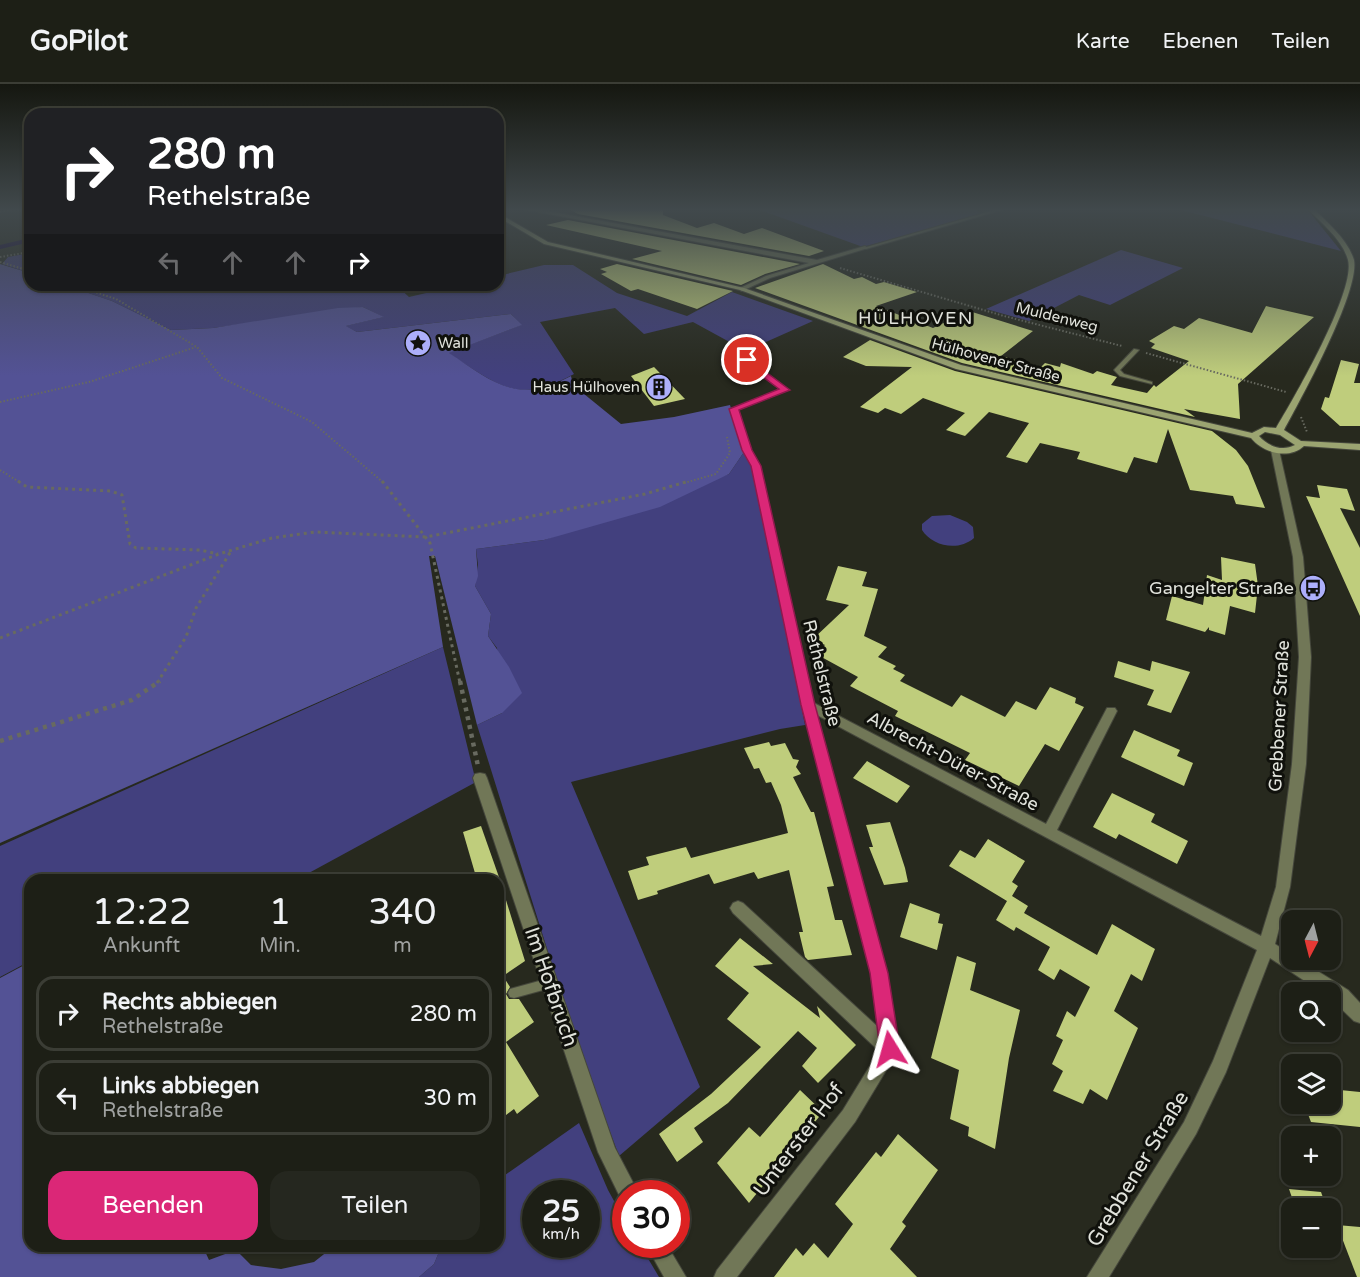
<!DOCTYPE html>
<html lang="de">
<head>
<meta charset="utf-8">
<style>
  :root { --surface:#1d1f16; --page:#25271f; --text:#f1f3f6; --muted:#a0a2a1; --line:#3b3d35; --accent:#db2777 }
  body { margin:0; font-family:"Varela Round",sans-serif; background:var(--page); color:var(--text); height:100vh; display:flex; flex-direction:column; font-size:22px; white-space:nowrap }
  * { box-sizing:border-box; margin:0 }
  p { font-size:20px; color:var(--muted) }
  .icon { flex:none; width:33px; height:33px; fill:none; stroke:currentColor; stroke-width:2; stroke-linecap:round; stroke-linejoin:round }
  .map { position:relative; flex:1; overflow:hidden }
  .panel { position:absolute; left:24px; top:790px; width:480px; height:378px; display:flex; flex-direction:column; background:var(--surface); border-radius:18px; box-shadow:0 2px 4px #0004,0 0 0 2px var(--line) }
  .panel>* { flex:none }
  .hud { position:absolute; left:24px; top:24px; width:480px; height:183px; border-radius:18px; box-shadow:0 2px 4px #0004,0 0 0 2px var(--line); background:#202124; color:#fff; overflow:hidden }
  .needle { width:39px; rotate:187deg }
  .tools { position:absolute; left:1281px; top:826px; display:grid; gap:12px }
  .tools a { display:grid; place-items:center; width:60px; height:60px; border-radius:12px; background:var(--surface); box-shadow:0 2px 4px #0004,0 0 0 2px var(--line); font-size:30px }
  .speed { position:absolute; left:522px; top:1096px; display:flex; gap:12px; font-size:30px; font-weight:700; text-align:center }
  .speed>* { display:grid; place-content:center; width:78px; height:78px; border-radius:50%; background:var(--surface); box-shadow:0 2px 4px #0004,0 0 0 2px var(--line); line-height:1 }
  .speed small { font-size:15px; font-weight:400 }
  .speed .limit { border:9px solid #d22; background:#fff; color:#111 }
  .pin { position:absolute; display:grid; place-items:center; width:51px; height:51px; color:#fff; margin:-26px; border:3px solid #fff; border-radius:50%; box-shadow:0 2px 6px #0007 }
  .me { position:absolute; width:66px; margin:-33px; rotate:352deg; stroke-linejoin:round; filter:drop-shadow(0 0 4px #0008) }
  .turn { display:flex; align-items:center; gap:21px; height:126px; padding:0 24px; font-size:27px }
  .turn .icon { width:78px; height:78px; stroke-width:2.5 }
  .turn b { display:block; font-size:42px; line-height:51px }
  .lanes { display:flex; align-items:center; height:57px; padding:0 24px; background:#0003; justify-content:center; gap:30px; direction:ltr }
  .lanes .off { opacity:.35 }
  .eta { display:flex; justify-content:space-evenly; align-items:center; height:102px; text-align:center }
  .eta b { font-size:36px; font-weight:600; line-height:42px }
  .button { display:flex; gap:12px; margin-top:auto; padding:12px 24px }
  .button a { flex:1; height:69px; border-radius:18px; background:var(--accent); color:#fff; font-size:24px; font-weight:600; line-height:69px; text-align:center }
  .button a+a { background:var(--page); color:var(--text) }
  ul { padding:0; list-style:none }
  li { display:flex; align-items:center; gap:18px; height:75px; margin:0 12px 9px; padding:0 12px; border:3px solid var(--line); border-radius:18px }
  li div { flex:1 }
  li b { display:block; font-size:22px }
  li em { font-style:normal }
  header { display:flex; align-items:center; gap:36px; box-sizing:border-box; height:84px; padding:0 30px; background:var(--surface); border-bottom:2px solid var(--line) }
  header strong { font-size:28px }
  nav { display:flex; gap:33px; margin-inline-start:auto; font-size:21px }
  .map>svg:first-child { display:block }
  .green { fill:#42407e; fill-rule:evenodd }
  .forest { fill:#535295 }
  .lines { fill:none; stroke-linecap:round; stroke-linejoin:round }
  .stream { stroke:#0f003c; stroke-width:4 }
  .building { fill:#bfcd7c }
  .lane-casing { stroke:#45473c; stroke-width:2 }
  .street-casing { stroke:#45473c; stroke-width:2 }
  .secondary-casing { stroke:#45473c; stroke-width:2 }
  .path-far2 { stroke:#686a60; stroke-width:2; stroke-dasharray:1.5 2; stroke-linecap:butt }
  .path-far1 { stroke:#686a60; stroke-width:3; stroke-dasharray:3 4; stroke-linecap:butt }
  .path { stroke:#686a60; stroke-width:4.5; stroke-dasharray:4 5; stroke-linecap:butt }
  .lane { fill:#717757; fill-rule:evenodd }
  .street { fill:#717757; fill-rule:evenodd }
  .secondary { fill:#9ba471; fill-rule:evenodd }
  .route { fill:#db2777; stroke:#8e194d; stroke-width:1.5 }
  .labels { text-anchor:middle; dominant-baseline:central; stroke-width:6; stroke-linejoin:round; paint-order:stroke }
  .far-street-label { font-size:15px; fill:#e1e3dc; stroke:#10110c }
  .far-poi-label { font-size:15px; fill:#e1e3dc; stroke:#10110c; text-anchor:start }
  .far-quarter-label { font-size:18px; letter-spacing:1.5px; fill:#e1e3dc; stroke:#10110c }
  .poi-label { font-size:18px; fill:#e1e3dc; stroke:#10110c; text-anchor:end }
  .street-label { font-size:18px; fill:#e1e3dc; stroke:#10110c }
  .near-street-label { font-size:21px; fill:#e1e3dc; stroke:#10110c }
</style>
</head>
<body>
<header>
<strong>GoPilot</strong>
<nav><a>Karte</a><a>Ebenen</a><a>Teilen</a></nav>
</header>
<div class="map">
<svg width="1360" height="1193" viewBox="0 0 1360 1193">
  <rect width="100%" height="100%" fill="#27291e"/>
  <g class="green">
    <path d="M975 125 982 130 863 163 760 126Z"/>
    <path d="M1177 125H1307L1341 167Z"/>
    <path d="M1121 166 1183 184 1110 221 1079 211 1029 237 986 225Z"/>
    <path d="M30 169V189L2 180 8 173Z"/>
    <path d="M544 181H573L617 209 687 232 732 208 813 237 746 267 693 238 644 250 615 224 540 238 574 290C517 322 497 300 448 269L521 241 511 230 357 248 345 242 383 233 363 223 213 244 171 246 112 217 65 201H265L272 204 284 201H396L409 213 461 201H498V192Z"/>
    <path d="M744 368 753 381 805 641 780 645 571 698 700 1003 619 1072 574 951 477 641 502 629 497 564 488 552 491 530 475 502 478 481 476 465 544 456 729 390Z"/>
    <path d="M950 431 967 438 973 443 974 454C958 468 932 462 922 446V440L932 432Z"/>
    <path d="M443 563 476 698 296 796H30V877L0 893V762Z"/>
    <path d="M579 1039 608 1106 625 1137 626 1161H640L659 1193H419L434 1180 441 1163 498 1162V1096ZM536 1110H586V1161H536Z"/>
  </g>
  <g class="forest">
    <path d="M0 180 30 189V201H65L112 217 171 246 213 244 338 224 363 223 384 233 346 242 357 248 511 230 522 241 449 269C495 299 516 321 571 292L573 301 621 340 674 333 730 321 744 368 729 390 660 423 544 456 476 465 478 492 475 502 491 530 488 552 509 583 522 609 502 629 477 641 435 472H429L443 563 0 759Z"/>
    <path d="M30 878V1162L203 1163 209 1176 236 1166 251 1181 281 1185 314 1178 333 1163H441L434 1180 419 1193H0V894Z"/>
  </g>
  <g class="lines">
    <path class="stream" d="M0 163 30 156"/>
  </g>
  <g class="building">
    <path d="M569 125H663V131L697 144 714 139 744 150 762 144 824 167 809 172 578 130Z"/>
    <path d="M568 136 800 180 765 190 741 201 632 175 662 167 546 141Z"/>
    <path d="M617 180 733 207 697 225 638 205 631 207 601 190 607 188 600 185Z"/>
    <path d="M823 180 854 195 862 193 876 200 884 198 917 208 876 222 933 244 969 227 1033 247 1001 272 1041 283 1045 279 1060 283 1061 279 1093 290 1097 287 1117 293 1111 301 1147 309 1154 301 1156 303 1189 277 1151 264 1155 260 1149 257 1174 242 1184 245 1199 234 1252 249 1266 222 1314 233 1238 300 1240 335 1184 325 1195 333 962 279 755 204Z"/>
    <path d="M870 256 955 287 1212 347 1236 366 1248 382 1265 424 1236 420 1233 412 1190 406 1168 345 1157 379 1134 373 1127 389 1077 375 1080 368 1040 359 1027 379 1006 373 1029 339 989 328 965 352 946 346 965 329 923 314 901 330 885 324 878 329 860 323 912 283 866 282 843 273Z"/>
    <path d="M1341 276 1359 280 1354 299H1360V342H1340L1321 325 1325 313 1329 314Z"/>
    <path d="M654 283 685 315 654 322 631 292Z"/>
    <path d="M1317 401 1347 405 1355 427 1340 424 1360 464V532L1306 412 1320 414Z"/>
    <path d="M1221 473 1255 480 1258 502 1255 529 1230 522 1225 551 1209 546V543L1205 548 1166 536 1172 512 1203 521 1207 491 1222 496Z"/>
    <path d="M838 482 867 488 862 502 878 505 864 552 887 563 878 573 896 582 893 585 905 591 900 597 952 623 961 611 1005 633 1016 617 1036 626 1050 603 1076 614 1075 619 1084 623 1059 667 1045 660 1019 702 965 676 970 669 895 632 898 627 850 602 858 593 816 570 825 561 813 555 849 521 826 516Z"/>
    <path d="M1118 577 1150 587 1152 577 1190 588 1171 629 1147 621 1154 606 1114 593Z"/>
    <path d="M1134 646 1180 666 1177 672 1193 679 1184 702 1121 673Z"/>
    <path d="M769 658 771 662 785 659 793 675 799 676 796 683 801 690 793 693 811 728H814L834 802 827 803 835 836H842L852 871 808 876 805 873 799 848H803L789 786 758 795 754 788 714 800 709 790 657 807 658 810 638 816 628 787 649 781 646 773 686 763 691 774 788 749 781 721 771 698 766 699 759 684 754 685 744 664Z"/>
    <path d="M867 677 910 702 897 719 853 694Z"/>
    <path d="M1112 709 1155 730 1151 738 1188 757 1177 780 1119 750 1116 755 1093 743Z"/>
    <path d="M890 738 905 784 908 798 884 801 869 763H873L866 741Z"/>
    <path d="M481 742 500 796H477L463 748Z"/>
    <path d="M988 755 1025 777 1012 798 1018 802 1012 812 1028 822 1024 829 1097 871 1112 840 1155 865 1142 897 1131 890 1114 927 1138 944 1107 1016 1090 1005 1083 1020 1053 1007 1063 987 1052 980 1063 956 1056 952 1067 927 1075 933 1090 903 1060 885 1054 896 1038 886 1050 863 1016 843 1014 847 996 836 1007 817 949 782 960 766 975 774Z"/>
    <path d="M501 800 525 877 503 892 510 903 506 910 509 915H519L534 938 506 958 539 1012 517 1030 514 1025 498 1037V801Z"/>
    <path d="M910 819 940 830 938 839 943 840 937 866 900 853Z"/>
    <path d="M740 854 773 880 753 882 820 934 817 922 856 961 818 999 802 982 817 964 798 947 728 1019 694 1044 703 1058 677 1078 659 1050 711 1010 761 963 727 935 749 909 715 882Z"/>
    <path d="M957 872 976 879 970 906 1020 926 1009 974 995 1065 968 1052 969 1043 950 1035 959 986 931 974Z"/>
    <path d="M1330 1005 1360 1008V1043L1311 1038 1304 1020H1330Z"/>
    <path d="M800 1006 823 1028 749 1119 717 1079 749 1043 760 1053Z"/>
    <path d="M898 1050 938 1086 902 1138 906 1142 890 1165 917 1193H774L796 1164 803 1172 814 1159 828 1174 853 1140 835 1120 876 1068 881 1073Z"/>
    <path d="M1289 1105 1321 1108 1327 1125H1296Z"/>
    <path d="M1337 1141 1360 1143V1193H1357Z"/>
  </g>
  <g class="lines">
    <defs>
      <g id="lane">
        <path d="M998 125H1005L866 165 863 164Z"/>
        <path d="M1134 265 1139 266 1120 286 1124 290 1152 298V300L1120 292 1114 286Z"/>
        <path d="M745 275H749L788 306 737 326 750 366 759 383 812 621 811 623H805L804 621 753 383 744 366 731 325 781 306 745 277Z"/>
        <path d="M550 894 554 895 556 899 554 903 514 914 510 913 508 909 510 905Z"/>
      </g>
      <g id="street">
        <path d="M522 125H536L817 176 865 162 868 164 770 194 742 207 740 206V204L766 192 809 179Z"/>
        <path d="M1275 363 1279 366 1303 473 1311 573 1306 680 1290 803 1275 860 1292 871V876H1300L1348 906 1360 919V939L1354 937 1330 914V909H1323L1270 874 1226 988 1196 1050 1109 1193H1087L1184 1038 1213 977 1257 866 817 631 887 889 899 965 855 1038 737 1193H714L717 1186 843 1026 879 967 733 829 730 824 733 819 738 817 743 819 878 943 871 889 802 621 804 618H812L1046 740 1107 624H1115L1117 627 1057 746 1261 852 1276 803 1292 680 1299 573 1293 473 1271 366Z"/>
        <path d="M480 689 485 690 487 694 615 1064 639 1110H626V1118L622 1117 598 1068 473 694 475 690Z"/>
        <path d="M646 1161H667L686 1193H664Z"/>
      </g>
      <path id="secondary" d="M1308 125H1314C1329 140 1348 156 1354 176 1360 207 1301 315 1284 346L1301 357 1360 360V366L1304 362C1289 376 1263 369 1251 354L956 285 740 206 544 160 498 133V129L500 130 548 158 744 204 961 281 1252 349 1264 343 1276 344C1294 314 1356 207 1348 176 1342 155 1322 140 1308 125ZM1265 348 1280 351 1295 361C1282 368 1268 362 1259 352Z"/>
    </defs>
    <use href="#lane" class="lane-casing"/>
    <use href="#street" class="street-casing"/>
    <use href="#secondary" class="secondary-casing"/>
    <g class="path-far2">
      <path d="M0 128 24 125"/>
      <path d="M0 173 30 168"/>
      <path d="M0 178 30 187"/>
      <path d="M840 184 1004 232 1122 262"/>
      <path d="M73 201 116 215 197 263 222 294 312 338 384 399"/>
      <path d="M1146 269 1286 308"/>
      <path d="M0 318 89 298 196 263"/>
      <path d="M1301 333 1307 348"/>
      <path d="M0 386 21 399"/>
      <path d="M684 399 716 390 730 369 727 353"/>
    </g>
    <g class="path-far1">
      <path d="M18 397 27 403 111 407 122 411 130 460 136 464 200 466 218 470"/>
      <path d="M382 397 430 459 460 599"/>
      <path d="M0 554 219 470 272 454 315 448 426 453 645 410 689 397"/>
      <path d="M157 599 186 553 196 524 231 467"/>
    </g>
    <g class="path">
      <path d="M460 597 478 682"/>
      <path d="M0 657 132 616 160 597"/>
    </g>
    <use href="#lane" class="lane"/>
    <use href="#street" class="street"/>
    <use href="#secondary" class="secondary"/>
  </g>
  <linearGradient id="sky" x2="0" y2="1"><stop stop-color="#151710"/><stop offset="0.43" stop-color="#41494c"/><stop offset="1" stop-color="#41494c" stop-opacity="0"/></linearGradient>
  <rect width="1360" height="292" fill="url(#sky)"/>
  <path class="route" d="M747 274 790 306 739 326 752 366 761 382 815 621 888 889 900 965 897 972 890 975 883 972 880 965 870 889 801 621 751 382 742 366 729 325 779 305 743 278Z"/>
  <defs>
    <symbol id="sight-disc" viewBox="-11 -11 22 22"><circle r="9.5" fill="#adaffb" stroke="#10110c"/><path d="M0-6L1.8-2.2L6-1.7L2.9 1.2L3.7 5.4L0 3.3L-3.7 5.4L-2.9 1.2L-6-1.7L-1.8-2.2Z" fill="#111"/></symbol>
    <symbol id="building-disc" viewBox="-11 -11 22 22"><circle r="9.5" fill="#adaffb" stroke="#10110c"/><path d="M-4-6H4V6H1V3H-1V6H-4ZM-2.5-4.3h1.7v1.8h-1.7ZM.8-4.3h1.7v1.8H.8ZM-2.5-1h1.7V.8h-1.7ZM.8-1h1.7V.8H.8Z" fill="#111"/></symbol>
    <symbol id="bus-disc" viewBox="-11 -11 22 22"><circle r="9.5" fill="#adaffb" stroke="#10110c"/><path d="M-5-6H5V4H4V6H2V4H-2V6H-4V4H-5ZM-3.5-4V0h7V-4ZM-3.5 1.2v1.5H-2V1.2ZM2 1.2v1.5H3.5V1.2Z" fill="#111"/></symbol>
  </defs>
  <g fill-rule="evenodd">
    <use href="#sight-disc" x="403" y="244" width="30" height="30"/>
    <use href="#building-disc" x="644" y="288" width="30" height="30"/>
    <use href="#bus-disc" x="1298" y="489" width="30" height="30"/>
  </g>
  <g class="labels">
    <g class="far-street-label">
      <text transform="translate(1057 233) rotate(14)">Muldenweg</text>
      <text transform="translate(996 276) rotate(15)">Hülhovener Straße</text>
    </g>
    <g class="far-poi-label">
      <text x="438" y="259">Wall</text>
      <text x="640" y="303" text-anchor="end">Haus Hülhoven</text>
    </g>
    <g class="far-quarter-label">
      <text x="916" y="234">HÜLHOVEN</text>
    </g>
    <g class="poi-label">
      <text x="1294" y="504">Gangelter Straße</text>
    </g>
    <g class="street-label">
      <text transform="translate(822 589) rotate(76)">Rethelstraße</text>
      <text transform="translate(1279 632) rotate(-87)">Grebbener Straße</text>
      <text transform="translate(953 677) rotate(28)">Albrecht-Dürer-Straße</text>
    </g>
    <g class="near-street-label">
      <text transform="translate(551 903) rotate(71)">Im Hofbruch</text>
      <text transform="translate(799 1056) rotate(-53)">Unterster Hof</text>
      <text transform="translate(1138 1085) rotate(-59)">Grebbener Straße</text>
    </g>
  </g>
</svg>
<div class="tools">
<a><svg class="needle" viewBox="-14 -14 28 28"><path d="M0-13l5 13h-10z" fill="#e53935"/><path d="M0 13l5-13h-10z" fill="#a0a2a1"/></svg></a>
<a><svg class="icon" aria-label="search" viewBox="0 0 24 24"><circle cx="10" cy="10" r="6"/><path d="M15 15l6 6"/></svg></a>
<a><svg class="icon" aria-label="layers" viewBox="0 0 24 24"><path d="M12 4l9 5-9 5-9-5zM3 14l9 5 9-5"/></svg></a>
<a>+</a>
<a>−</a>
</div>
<div class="speed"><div>25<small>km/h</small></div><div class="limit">30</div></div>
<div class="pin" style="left:747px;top:276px;background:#d93025"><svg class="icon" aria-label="arrive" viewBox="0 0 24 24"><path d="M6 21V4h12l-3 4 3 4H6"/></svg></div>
<svg class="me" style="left:890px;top:965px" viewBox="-20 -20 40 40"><path d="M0-17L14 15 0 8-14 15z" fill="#db2777" stroke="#fff" stroke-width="4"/></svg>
<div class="hud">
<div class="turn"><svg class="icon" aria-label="right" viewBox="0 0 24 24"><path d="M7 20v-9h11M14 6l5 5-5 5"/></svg><div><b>280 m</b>Rethelstraße</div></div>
<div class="lanes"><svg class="icon off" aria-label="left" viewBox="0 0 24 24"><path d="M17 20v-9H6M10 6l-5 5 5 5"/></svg><svg class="icon off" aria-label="ahead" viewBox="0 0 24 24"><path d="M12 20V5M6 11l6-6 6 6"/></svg><svg class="icon off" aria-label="ahead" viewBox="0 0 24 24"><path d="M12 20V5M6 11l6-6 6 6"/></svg><svg class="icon" aria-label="right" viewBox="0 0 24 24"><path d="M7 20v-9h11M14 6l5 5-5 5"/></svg></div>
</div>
<section class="panel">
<div class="eta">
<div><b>12:22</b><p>Ankunft</p></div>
<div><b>1</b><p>Min.</p></div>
<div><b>340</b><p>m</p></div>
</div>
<ul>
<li><svg class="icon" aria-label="right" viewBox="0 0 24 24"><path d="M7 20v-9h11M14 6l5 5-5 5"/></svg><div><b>Rechts abbiegen</b><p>Rethelstraße</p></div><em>280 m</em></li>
<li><svg class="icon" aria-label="left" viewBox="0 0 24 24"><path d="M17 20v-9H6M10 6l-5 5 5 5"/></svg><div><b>Links abbiegen</b><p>Rethelstraße</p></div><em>30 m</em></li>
</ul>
<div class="button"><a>Beenden</a><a>Teilen</a></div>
</section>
</div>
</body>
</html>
